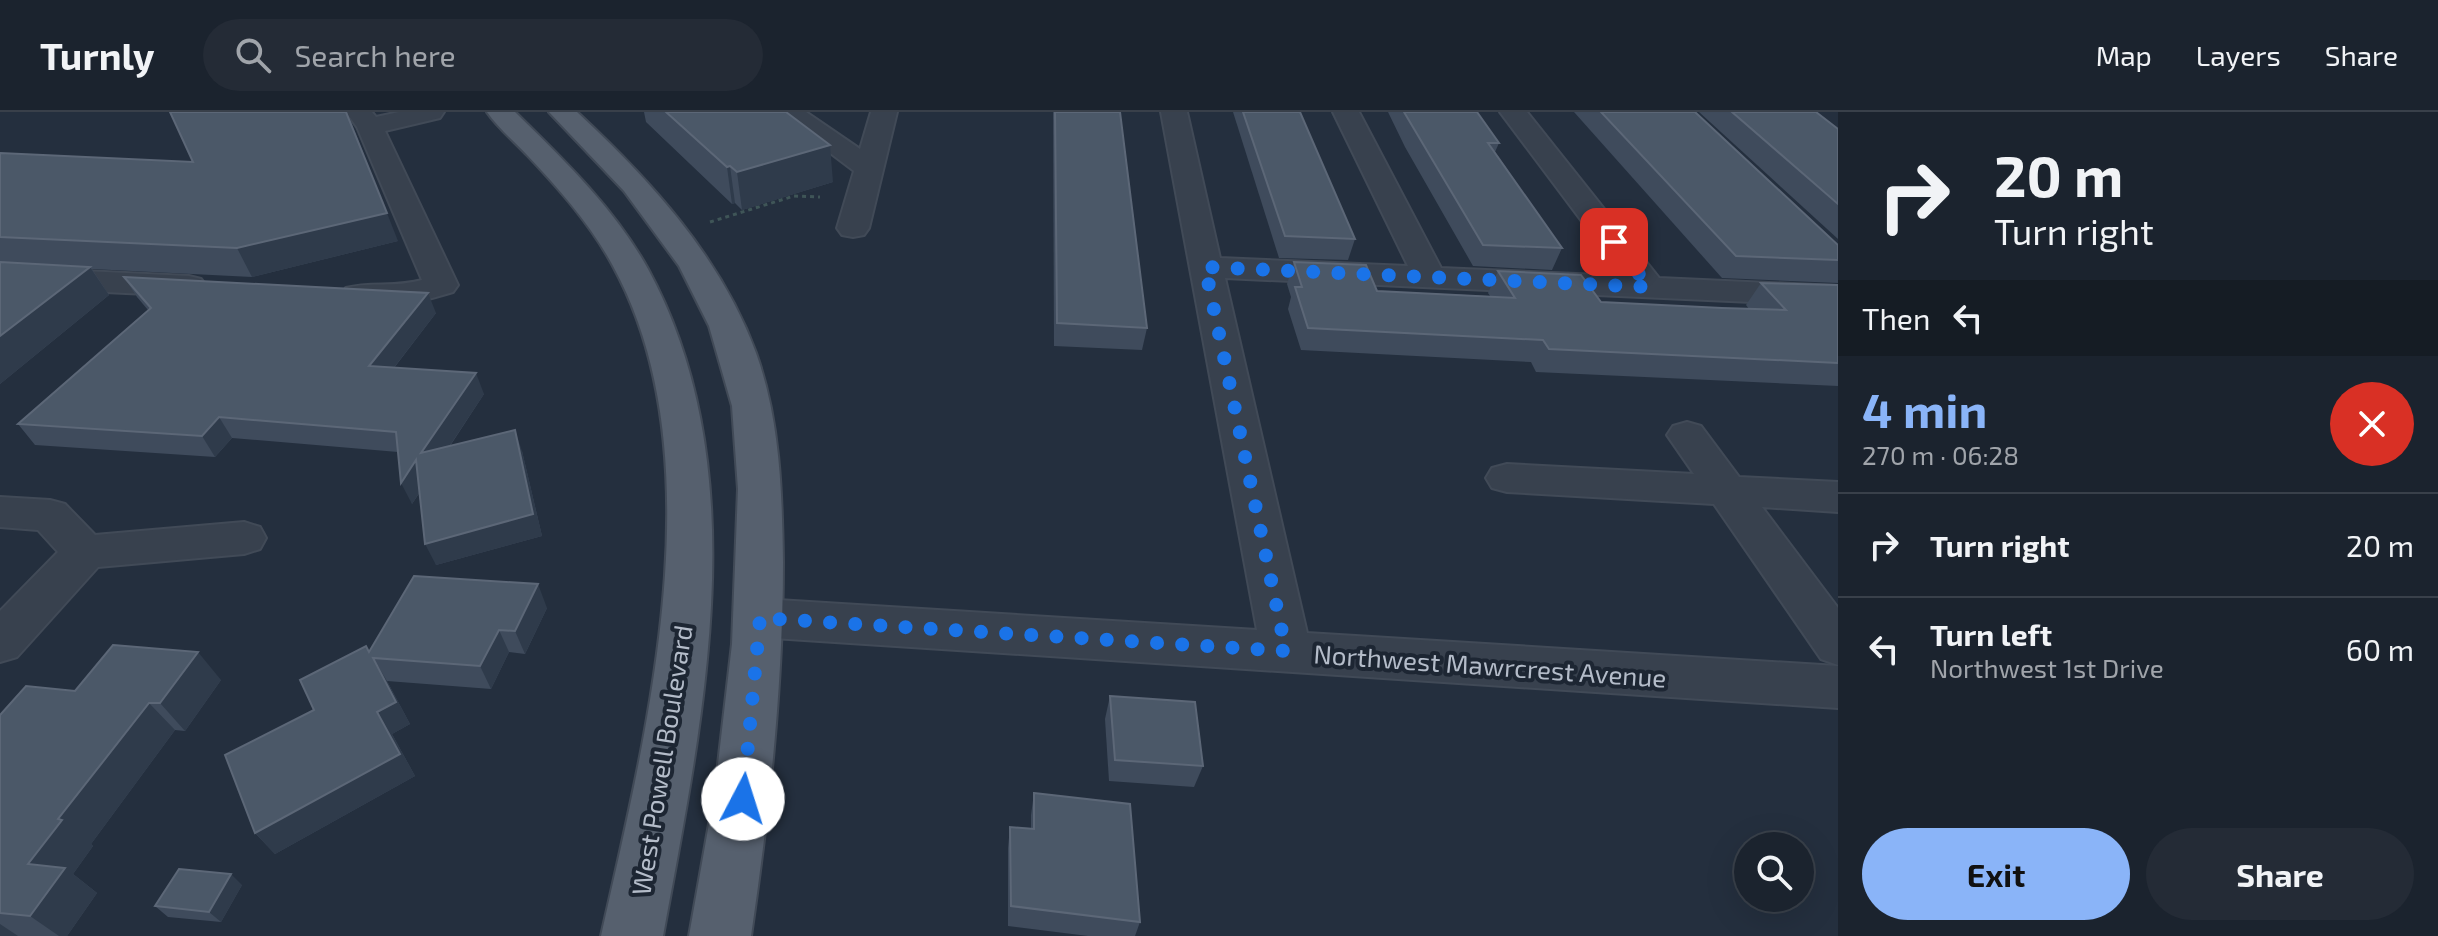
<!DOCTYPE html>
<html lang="en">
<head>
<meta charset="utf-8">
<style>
  :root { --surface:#1b232e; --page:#242b36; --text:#f1f3f6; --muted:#a0a4aa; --line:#39404a; --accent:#8ab4f8 }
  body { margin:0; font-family:"Exo 2",sans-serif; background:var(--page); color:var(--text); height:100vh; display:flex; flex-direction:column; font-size:30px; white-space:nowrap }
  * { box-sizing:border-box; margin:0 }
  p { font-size:26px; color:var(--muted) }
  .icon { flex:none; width:44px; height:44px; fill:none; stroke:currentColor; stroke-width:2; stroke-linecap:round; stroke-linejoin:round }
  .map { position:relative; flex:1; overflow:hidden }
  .side { display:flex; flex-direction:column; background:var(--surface); width:600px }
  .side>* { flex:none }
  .top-card { background:#1b232e; color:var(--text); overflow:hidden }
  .controls { position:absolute; left:1734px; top:720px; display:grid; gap:16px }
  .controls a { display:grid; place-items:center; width:80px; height:80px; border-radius:50%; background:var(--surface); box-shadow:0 8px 32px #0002,0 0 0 2px var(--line); font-size:40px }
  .pin { position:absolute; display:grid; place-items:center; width:68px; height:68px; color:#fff; margin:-34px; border-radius:16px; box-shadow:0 4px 12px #0006 }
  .me { position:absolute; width:88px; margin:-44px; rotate:5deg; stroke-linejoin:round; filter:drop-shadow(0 0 6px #0008) }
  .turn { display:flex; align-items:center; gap:28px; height:168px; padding:0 24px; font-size:36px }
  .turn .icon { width:104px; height:104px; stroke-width:2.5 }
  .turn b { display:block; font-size:56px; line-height:68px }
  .then { display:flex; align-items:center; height:76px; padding:0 24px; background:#0003; gap:16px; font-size:30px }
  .round { display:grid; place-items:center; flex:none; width:84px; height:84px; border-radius:42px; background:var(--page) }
  .head { display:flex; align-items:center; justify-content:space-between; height:136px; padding:0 24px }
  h1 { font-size:48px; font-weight:700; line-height:60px; color:var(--accent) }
  .cta { display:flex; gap:16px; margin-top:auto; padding:16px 24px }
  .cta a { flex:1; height:92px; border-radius:48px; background:var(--accent); color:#111; font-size:32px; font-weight:700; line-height:92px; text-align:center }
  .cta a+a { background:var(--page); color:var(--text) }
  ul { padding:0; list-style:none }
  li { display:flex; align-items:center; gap:24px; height:104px; padding:0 24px; border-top:2px solid var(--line) }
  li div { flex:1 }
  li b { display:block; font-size:30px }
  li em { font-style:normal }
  header { display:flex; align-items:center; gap:48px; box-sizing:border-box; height:112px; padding:0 40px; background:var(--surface); border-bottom:2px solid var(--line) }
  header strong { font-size:38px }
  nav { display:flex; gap:44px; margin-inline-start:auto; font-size:28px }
  .search { width:560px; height:72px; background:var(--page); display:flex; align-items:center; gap:20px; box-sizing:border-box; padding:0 28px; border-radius:44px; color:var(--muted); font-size:30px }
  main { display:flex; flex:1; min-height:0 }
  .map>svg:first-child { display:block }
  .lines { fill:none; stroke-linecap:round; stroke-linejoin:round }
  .minor-casing { stroke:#414a57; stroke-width:4 }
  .major-casing { stroke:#414a57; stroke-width:4 }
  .path { stroke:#3f5557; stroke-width:3; stroke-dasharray:4 4; stroke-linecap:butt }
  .minor { fill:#38414e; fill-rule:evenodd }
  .major { fill:#56606e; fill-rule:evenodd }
  .wall { fill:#3f4b5c }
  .shaded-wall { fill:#2f3b4b }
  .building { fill:#4b5868; stroke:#5c6777; stroke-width:2 }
  .route { stroke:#1a73e8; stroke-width:14; stroke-dasharray:0 25.2 }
  .labels { text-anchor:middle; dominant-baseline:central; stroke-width:8; stroke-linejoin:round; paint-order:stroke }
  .street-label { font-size:26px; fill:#b4bcc9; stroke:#1d2633 }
</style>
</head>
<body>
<header>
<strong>Turnly</strong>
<div class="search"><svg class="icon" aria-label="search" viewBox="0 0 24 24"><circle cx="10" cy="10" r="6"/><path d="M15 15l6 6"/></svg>Search here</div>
<nav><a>Map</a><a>Layers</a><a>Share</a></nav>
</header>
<main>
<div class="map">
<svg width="1838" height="824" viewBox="0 0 1838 824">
  <rect width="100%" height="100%" fill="#242f3e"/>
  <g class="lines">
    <defs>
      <g id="minor">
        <path d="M346 0H372L376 5 399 0H444L440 6 385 19 458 173 453 180C416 191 384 200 346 190L341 183 346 176C372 169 394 176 422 168L357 15Z"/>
        <path d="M776 0H806L860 37 871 0H897L869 116 864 123 853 125 842 123 837 116 854 59Z"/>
        <path d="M1161 0H1187L1220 146 1408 154 1333 0H1359L1441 156 1623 164 1500 0H1527L1659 166 1838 174V194L1225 166 1307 521 1838 554V596L760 525 743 519 736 506 743 493 760 487 1257 518Z"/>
        <path d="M0 155 189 164 201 167 206 174 201 181 189 184 0 175Z"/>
        <path d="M1687 310 1701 314 1739 365 1838 370V400L1762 395 1838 496V553L1821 547 1714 392 1507 380 1492 376 1486 366 1492 356 1507 352 1694 362 1667 323 1673 314Z"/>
        <path d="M0 385 50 388 65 392 95 423 244 410 260 415 266 426 260 437 244 442 98 455 17 545 0 550V499L58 440 38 418 0 415Z"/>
      </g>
      <g id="major">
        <path d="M487 0H515C563 47 615 97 648 157 758 360 702 609 663 824H601C646 623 718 346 613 154 591 113 560 78 528 44 515 30 498 16 487 0Z"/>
        <path d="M549 0H577C650 68 721 145 756 241 780 308 782 380 783 450 783 576 769 700 751 824H689L715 678 732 532 738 377 732 294 709 214 679 154 624 79Z"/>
      </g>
    </defs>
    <use href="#minor" class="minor-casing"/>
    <use href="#major" class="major-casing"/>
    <path class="path" d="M710 110 794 84 820 85"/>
    <use href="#minor" class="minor"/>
    <use href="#major" class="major"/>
  </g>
  <g class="wall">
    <path d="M644 0H786L833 70 742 98 735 91 732 92 646 10Z"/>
    <path d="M1053 0H1120L1147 216 1142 238 1054 234Z"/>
    <path d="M1233 0H1300L1355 127 1348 148 1279 146Z"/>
    <path d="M1388 0H1477L1499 31 1495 40 1562 136 1552 158 1473 154 1405 35Z"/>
    <path d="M1574 0H1695L1838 133V171L1722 166Z"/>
    <path d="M1699 0H1816L1838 17V127Z"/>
    <path d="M0 41 398 129 252 165 92 157 109 183 0 272Z"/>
    <path d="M1294 150 1377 179 1490 184 1488 181 1498 159 1601 190 1749 197 1746 193 1761 171 1838 173V274L1536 260 1531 250 1301 238 1288 197 1291 185 1287 172Z"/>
    <path d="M124 165 436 201 394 256 484 282 450 334 522 339 542 424 436 453 420 380 412 392 398 340 232 326 215 345 35 333 18 312 148 198 137 185Z"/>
    <path d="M547 496 525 542 509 540 491 577 387 569 410 612 392 622 415 664 275 742 255 721 314 598 369 539Z"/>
    <path d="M221 568 185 619 175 618 91 732 93 734 73 762 97 781 67 824H0V603L75 579Z"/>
    <path d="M1110 584 1203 654 1194 675 1109 669 1105 607Z"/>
    <path d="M1034 681 1140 810 1135 824H1088L1008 814V736L1010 715 1031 716V703Z"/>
    <path d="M242 773 221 810 168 805 155 794Z"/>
  </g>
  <g class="shaded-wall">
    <path d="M348 2 398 129 252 165 237 136Z"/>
    <path d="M830 33 833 70 742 98 737 60Z"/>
    <path d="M730 54 735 91 732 92 727 55Z"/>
    <path d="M90 155 109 183 0 272V224Z"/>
    <path d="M428 181 436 201 379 275 369 254Z"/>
    <path d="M476 261 484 282 431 362 421 341Z"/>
    <path d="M219 305 232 326 215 345 202 324Z"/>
    <path d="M515 318 522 339 542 424 436 453 425 432Z"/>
    <path d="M416 348 426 370 412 392 401 371Z"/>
    <path d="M538 472 547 496 525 542 515 519Z"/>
    <path d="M499 518 509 540 491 577 480 554Z"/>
    <path d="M198 540 221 568 185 619 160 591Z"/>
    <path d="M373 546 387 569 410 612 392 622 415 664 275 742 255 721 377 600Z"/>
    <path d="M149 591 175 618 91 732 93 734 73 762 97 781 67 824H59L30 804 28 752 58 707Z"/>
    <path d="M231 762 242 773 221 810 209 800Z"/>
    <path d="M0 812 18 824H0Z"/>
  </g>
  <g class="building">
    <path d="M170 0H346L387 101 237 136 0 125V41L193 50Z"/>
    <path d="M666 0H786L830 33 737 60 730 54 727 55Z"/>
    <path d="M1055 0H1120L1147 216 1057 211Z"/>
    <path d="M1243 0H1300L1355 127 1285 124Z"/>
    <path d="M1404 0H1477L1499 31H1488L1562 136 1483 133Z"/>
    <path d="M1601 0H1695L1838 133V148L1736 144Z"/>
    <path d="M1732 0H1816L1838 17V92Z"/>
    <path d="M0 150 90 155 0 224Z"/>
    <path d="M1294 150 1366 153 1377 179 1515 186 1498 159 1581 163 1601 190 1722 196 1786 198 1761 171 1838 173V251L1549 237 1543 228 1308 216 1295 175H1302Z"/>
    <path d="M124 165 428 181 369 254 476 261 421 341 515 318 533 402 425 432 416 348 401 371 396 320 219 305 202 324 18 312 151 196Z"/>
    <path d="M414 464 538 472 515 519 499 518 480 554 373 546 396 590 377 600 400 642 255 721 225 643 314 598 300 568 366 534 369 540Z"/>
    <path d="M113 533 198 540 160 591H149L58 707 62 708 28 752 65 756 30 804 0 801V603L26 574 75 579Z"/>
    <path d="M1110 584 1195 590 1203 654 1115 648Z"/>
    <path d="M1034 681 1130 692 1140 810 1011 794 1010 715 1034 717Z"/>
    <path d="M179 757 231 762 209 800 155 794Z"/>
  </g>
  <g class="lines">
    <path class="route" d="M743 687 760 506 1286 539 1205 155 1649 175 1614 130"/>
  </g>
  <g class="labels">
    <g class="street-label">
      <text transform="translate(1490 553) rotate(4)">Northwest Mawrcrest Avenue</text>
      <text transform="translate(661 648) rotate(-81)">West Powell Boulevard</text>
    </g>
  </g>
</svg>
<div class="controls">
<a><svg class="icon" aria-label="search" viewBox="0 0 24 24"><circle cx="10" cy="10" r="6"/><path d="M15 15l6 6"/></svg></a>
</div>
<div class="pin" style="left:1614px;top:130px;background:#d93025"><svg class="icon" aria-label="arrive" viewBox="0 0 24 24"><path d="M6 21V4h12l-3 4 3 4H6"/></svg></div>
<svg class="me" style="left:743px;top:687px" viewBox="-20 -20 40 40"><circle r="19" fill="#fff"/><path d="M0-13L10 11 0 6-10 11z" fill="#1a73e8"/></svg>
</div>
<section class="side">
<div class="top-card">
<div class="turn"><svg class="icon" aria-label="right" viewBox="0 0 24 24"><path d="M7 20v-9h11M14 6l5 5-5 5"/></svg><div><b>20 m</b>Turn right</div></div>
<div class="then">Then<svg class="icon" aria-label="left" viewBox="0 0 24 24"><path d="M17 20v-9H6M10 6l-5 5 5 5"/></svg></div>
</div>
<div class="head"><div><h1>4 min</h1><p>270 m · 06:28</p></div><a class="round" style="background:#d93025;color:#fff"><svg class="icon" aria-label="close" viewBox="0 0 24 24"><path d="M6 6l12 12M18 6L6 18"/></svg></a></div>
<ul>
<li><svg class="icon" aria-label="right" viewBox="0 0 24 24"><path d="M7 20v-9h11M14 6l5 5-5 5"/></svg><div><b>Turn right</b></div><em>20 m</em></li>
<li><svg class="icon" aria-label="left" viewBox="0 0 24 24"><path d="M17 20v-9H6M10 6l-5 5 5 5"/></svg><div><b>Turn left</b><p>Northwest 1st Drive</p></div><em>60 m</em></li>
</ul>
<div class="cta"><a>Exit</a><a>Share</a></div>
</section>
</main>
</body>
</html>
